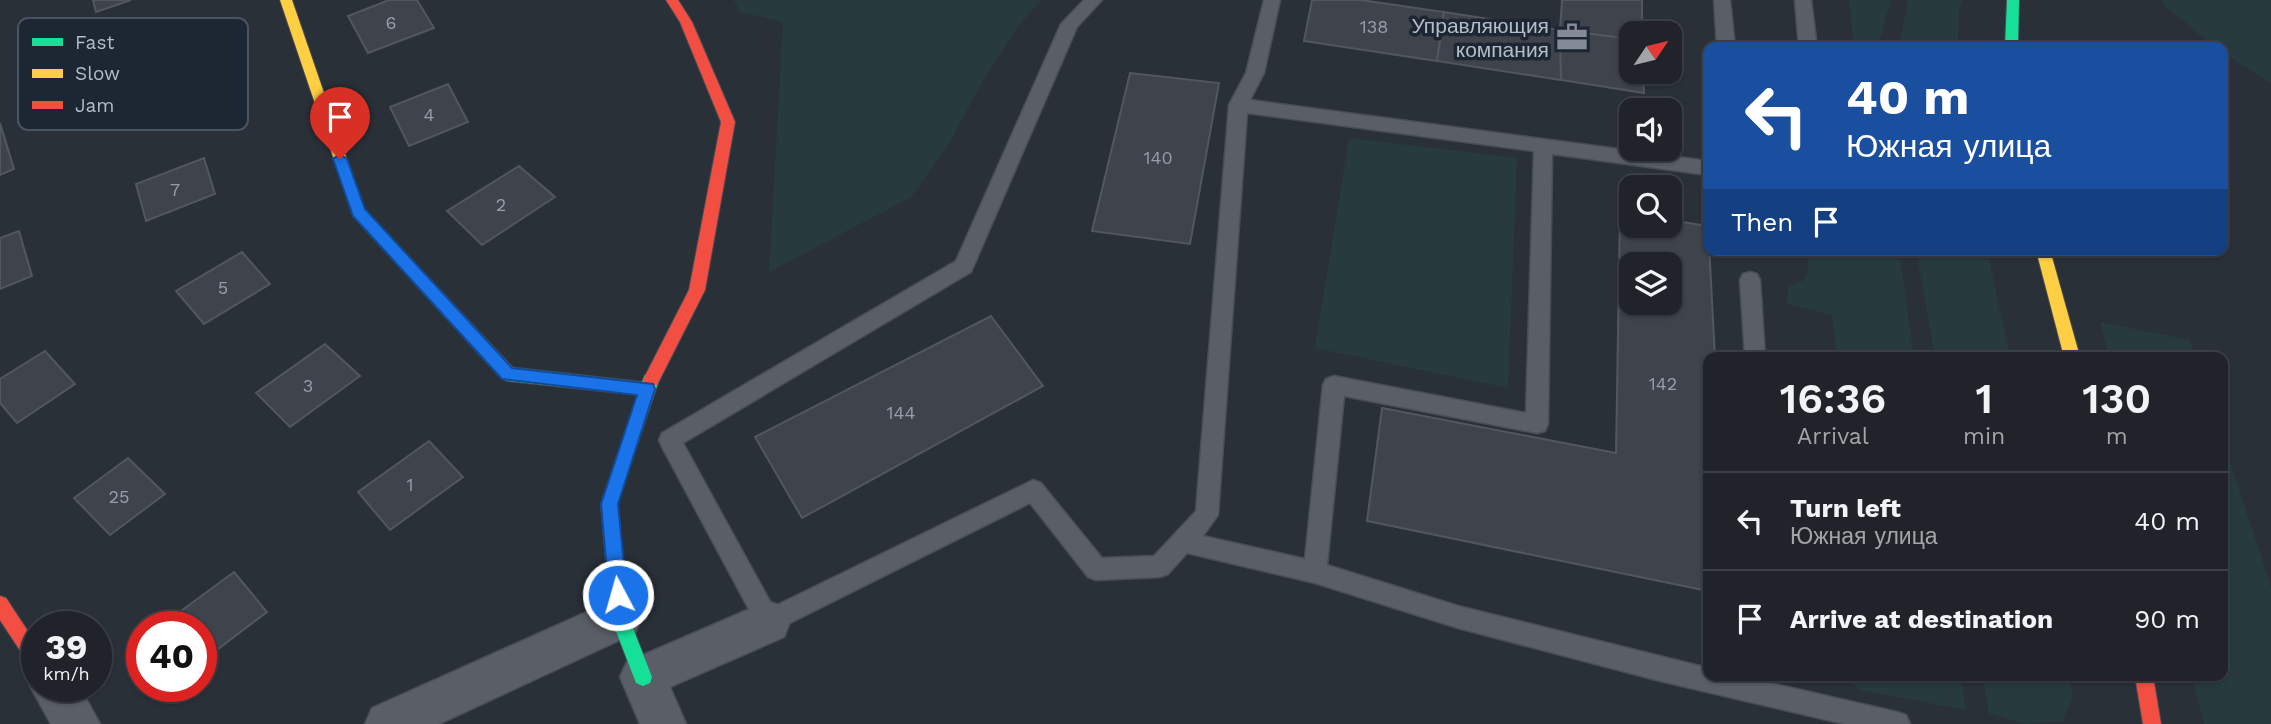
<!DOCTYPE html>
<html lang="en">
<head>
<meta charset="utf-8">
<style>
  :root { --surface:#20242a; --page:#282c32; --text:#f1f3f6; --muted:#a2a4a8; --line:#3d4147 }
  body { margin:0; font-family:"Work Sans",sans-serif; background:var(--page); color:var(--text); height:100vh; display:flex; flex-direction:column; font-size:26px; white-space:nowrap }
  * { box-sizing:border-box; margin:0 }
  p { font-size:23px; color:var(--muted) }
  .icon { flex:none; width:38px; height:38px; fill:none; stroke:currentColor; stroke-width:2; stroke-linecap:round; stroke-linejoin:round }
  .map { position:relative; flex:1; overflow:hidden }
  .panel { position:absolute; left:1703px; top:352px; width:525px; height:329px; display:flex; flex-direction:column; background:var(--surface); border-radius:14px; box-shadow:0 2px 5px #0004,0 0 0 2px var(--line) }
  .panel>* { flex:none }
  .banner { position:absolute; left:1703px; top:42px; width:525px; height:214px; border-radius:14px; box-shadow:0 2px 5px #0004,0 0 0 2px var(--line); background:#1a4fa0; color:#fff; overflow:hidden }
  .needle { width:46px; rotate:55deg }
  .tools { position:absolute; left:1619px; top:21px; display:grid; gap:14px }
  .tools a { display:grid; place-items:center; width:63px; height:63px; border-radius:14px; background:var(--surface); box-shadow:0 2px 5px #0004,0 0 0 2px var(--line); font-size:35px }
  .speed { position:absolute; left:21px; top:611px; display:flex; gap:14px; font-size:35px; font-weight:700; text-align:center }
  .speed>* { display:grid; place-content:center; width:91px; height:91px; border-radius:50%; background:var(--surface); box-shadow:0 2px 5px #0004,0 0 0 2px var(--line); line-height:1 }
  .speed small { font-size:18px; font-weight:400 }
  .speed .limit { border:10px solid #d22; background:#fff; color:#111 }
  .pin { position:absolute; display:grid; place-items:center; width:60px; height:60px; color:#fff; margin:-72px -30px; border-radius:50% 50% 50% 0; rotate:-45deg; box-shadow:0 0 7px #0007 }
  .pin .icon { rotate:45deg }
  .me { position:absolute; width:77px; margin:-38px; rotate:354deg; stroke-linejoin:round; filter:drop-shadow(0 0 5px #0008) }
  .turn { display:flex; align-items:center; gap:24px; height:147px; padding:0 28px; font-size:32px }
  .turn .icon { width:91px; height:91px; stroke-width:2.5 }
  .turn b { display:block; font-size:49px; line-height:60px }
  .then { display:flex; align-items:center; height:66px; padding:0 28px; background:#0003; gap:14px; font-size:26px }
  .eta { display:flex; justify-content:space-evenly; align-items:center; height:119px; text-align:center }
  .eta b { font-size:42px; font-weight:600; line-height:49px }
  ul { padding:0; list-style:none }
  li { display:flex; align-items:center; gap:21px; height:98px; padding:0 28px; border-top:2px solid var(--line) }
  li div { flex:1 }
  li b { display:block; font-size:26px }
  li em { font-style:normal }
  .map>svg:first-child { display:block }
  .green { fill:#273a3e }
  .building { fill:#3f444c; stroke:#52575f; stroke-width:2; fill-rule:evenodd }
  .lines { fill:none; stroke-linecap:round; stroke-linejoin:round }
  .lane-casing { stroke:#484c55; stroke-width:3 }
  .street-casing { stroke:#484c55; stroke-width:3 }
  .fast-casing { stroke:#484c55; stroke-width:2 }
  .slow-casing { stroke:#484c55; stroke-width:2 }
  .jam-casing { stroke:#484c55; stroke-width:2 }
  .lane { fill:#5a5e66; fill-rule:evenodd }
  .street { fill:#5a5e66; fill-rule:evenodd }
  .fast { fill:#16e098; fill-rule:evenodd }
  .slow { fill:#ffcf43; fill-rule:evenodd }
  .jam { fill:#f24e42; fill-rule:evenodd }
  .route { fill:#1a73e8; stroke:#114b97; stroke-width:2 }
  .labels { text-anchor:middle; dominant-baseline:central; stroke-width:7; stroke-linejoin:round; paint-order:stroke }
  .number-label { font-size:18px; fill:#979eaa }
  .poi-label { font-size:21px; fill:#b4bcc9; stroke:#1d2633; text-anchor:end }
  .key { fill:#1d2633; stroke:#4a5360; stroke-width:2 }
  .key-label { font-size:19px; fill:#b4bcc9 }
</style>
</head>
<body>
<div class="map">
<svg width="2271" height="724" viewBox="0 0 2271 724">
  <rect width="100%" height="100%" fill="#2a3038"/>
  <g class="green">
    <path d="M734 0H1041L1019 25 981 84 949 144 911 197 769 272 783 22 740 12Z"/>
    <path d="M1849 0H1891L1878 47H1850L1854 45Z"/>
    <path d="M1908 0H1962L1959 9 1958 47H1899Z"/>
    <path d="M2162 0H2271V83L2223 53 2222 47H2215L2164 5Z"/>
    <path d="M1349 138 1517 158 1508 388 1315 348Z"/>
    <path d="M1807 250H1899L1914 357H1837L1832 315 1786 304 1789 286 1804 280 1808 271Z"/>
    <path d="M1916 250H1987L2010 357H1935Z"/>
    <path d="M2100 322 2190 340 2195 357H2109Z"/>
    <path d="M2223 440 2271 587V724H2204L2192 676H2222Z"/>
    <path d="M1842 676H1961L1966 710 1861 690Z"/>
    <path d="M1983 676H2070L2073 698 2062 721 2024 724 1989 713Z"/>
  </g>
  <g class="building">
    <path d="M93 0H131L96 12Z"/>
    <path d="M389 0H417L434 28 368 53 348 16Z"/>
    <path d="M1312 0H1361L1444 12 1437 61 1304 41Z"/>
    <path d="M1562 0H1642V33H1631V39L1560 30Z"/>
    <path d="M1444 12 1560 30 1561 80 1437 61Z"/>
    <path d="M1560 30 1631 39V72H1643L1644 93 1561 80Z"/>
    <path d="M1130 73 1219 83 1190 244 1092 231Z"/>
    <path d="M448 84 468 122 409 146 390 107Z"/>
    <path d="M0 123 14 169 0 175Z"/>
    <path d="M204 158 215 194 146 221 136 184Z"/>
    <path d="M519 166 555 197 482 245 447 211Z"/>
    <path d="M1620 211 1631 213V226H1670V220L1708 226 1715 357H1708V591L1367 521 1382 408 1616 453ZM1631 264H1670V303H1631Z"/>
    <path d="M19 231 32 276 0 289V238Z"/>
    <path d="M242 252 270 284 204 324 176 291Z"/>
    <path d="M991 316 1043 386 802 518 755 437Z"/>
    <path d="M325 344 360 376 290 427 256 393Z"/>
    <path d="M45 351 75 384 17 423 0 403V379Z"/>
    <path d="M429 441 463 477 390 530 358 492Z"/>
    <path d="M128 458 165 494 110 535 74 498Z"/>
    <path d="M234 572 267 612 201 662V626H165L163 624Z"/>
  </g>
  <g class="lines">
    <defs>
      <g id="lane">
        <path d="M1084 0H1102L1077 27 971 272 683 443 773 607 1033 480 1041 483 1102 558 1154 556 1196 511 1229 105 1246 73 1264 0H1280L1264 73 1250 100 1708 161V175L1552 154 1548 424 1545 431 1537 433 1344 396 1327 565 1458 606 1708 668V676H1740L1897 712 1906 715 1910 724H1844L1660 681 1458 628 1315 583 1187 553 1168 574 1160 577 1096 580 1088 577 1030 503 776 630 768 633 760 630 662 447 659 440 662 433 956 261 1061 24ZM1247 113 1534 151 1526 413 1334 376 1326 379 1323 385 1305 559 1203 536 1218 515Z"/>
        <path d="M1714 0H1730L1735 47H1717Z"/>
        <path d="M1795 0H1811L1817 47H1799Z"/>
        <path d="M1750 272 1757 274 1760 280 1765 357H1745L1740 280 1743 274Z"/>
      </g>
      <g id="street">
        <path d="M620 597 635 603 642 618 635 633 439 724H365L372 708Z"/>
        <path d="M768 601 784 607 790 622 784 637 670 687 686 724H640L620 677 627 662Z"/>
        <path d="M37 671V686H79L100 724H51L30 686Z"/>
      </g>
      <g id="fast">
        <path d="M2007 0H2019L2018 47H2005Z"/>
        <path d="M508 367 642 382 645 375H657L659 380 617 504 629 618 652 677 650 683 643 686 636 683 611 618 601 504 638 395 508 381 502 379 500 374 502 369Z"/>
      </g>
      <g id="slow">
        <path d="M280 0H292L364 209 514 369 516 374 514 379H502L353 216Z"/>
        <path d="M2036 250H2050L2080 357H2064Z"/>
      </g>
      <g id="jam">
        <path d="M666 0H678L692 22 735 122 705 290 657 385H645L643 380 689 290 721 122 680 22Z"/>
        <path d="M0 596 6 598 37 645V670L31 667 0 620Z"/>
        <path d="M2135 676H2153L2161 724H2143Z"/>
      </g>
    </defs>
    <use href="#lane" class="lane-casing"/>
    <use href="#street" class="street-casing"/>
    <use href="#fast" class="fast-casing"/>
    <use href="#slow" class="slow-casing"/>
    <use href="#jam" class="jam-casing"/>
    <use href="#lane" class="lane"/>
    <use href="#street" class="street"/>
    <use href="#fast" class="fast"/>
    <use href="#slow" class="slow"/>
    <use href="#jam" class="jam"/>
  </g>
  <path class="route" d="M340 154 347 159 365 209 512 368 653 384 655 389 618 504 627 595 624 601 618 604 612 601 609 595 601 504 637 395 502 379 353 216 333 159Z"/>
  <defs>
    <symbol id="office-bare" viewBox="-9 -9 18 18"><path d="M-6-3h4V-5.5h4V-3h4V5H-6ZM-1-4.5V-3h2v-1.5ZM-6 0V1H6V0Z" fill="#848b96" stroke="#1d2633" stroke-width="2.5" paint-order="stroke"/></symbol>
  </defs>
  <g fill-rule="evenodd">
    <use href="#office-bare" x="1550" y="15" width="44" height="44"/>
  </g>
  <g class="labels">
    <g class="number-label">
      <text x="391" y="22">6</text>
      <text x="1374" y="26">138</text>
      <text x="429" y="114">4</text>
      <text x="1158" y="157">140</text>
      <text x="175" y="189">7</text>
      <text x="501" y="204">2</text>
      <text x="223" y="287">5</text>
      <text x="1663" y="383">142</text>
      <text x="308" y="385">3</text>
      <text x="901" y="412">144</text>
      <text x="410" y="484">1</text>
      <text x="119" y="496">25</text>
    </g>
    <g class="poi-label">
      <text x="1549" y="25">Управляющия<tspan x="1549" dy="24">компания</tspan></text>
    </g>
  </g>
  <rect x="18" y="18" width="230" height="112" rx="10" class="key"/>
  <rect x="32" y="38" width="31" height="8" fill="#16e098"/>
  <rect x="32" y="69" width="31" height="9" fill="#ffcf43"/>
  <rect x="32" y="101" width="31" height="8" fill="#f24e42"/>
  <g class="key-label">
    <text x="75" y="49">Fast</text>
    <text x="75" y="80">Slow</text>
    <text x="75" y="112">Jam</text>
  </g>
</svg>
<div class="tools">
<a><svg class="needle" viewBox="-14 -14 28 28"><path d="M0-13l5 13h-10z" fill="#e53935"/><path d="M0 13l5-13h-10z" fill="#a2a4a8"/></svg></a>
<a><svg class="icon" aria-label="sound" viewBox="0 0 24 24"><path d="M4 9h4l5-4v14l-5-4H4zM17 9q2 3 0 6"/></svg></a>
<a><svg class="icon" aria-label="search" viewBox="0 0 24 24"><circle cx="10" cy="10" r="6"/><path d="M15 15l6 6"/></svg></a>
<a><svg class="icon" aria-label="layers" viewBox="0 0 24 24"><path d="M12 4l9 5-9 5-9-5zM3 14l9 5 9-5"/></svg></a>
</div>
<div class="speed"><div>39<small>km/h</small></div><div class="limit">40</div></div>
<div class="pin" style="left:340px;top:159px;background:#d93025"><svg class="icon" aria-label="arrive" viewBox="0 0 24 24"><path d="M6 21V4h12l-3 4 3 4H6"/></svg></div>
<svg class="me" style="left:618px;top:595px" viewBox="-20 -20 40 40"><circle r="17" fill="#1a73e8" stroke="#fff" stroke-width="3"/><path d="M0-11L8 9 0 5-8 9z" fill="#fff"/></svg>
<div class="banner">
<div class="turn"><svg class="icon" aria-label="left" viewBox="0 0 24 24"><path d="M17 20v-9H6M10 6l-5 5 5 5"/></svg><div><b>40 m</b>Южная улица</div></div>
<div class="then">Then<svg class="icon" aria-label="arrive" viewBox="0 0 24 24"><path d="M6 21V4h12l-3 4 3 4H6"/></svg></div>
</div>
<section class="panel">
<div class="eta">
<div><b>16:36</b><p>Arrival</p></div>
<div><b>1</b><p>min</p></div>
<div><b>130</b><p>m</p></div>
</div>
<ul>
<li><svg class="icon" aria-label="left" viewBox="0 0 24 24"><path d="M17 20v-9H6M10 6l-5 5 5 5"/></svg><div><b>Turn left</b><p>Южная улица</p></div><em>40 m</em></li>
<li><svg class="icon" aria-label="arrive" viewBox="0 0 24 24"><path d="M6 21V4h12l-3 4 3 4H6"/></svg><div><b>Arrive at destination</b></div><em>90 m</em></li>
</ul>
</section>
</div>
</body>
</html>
